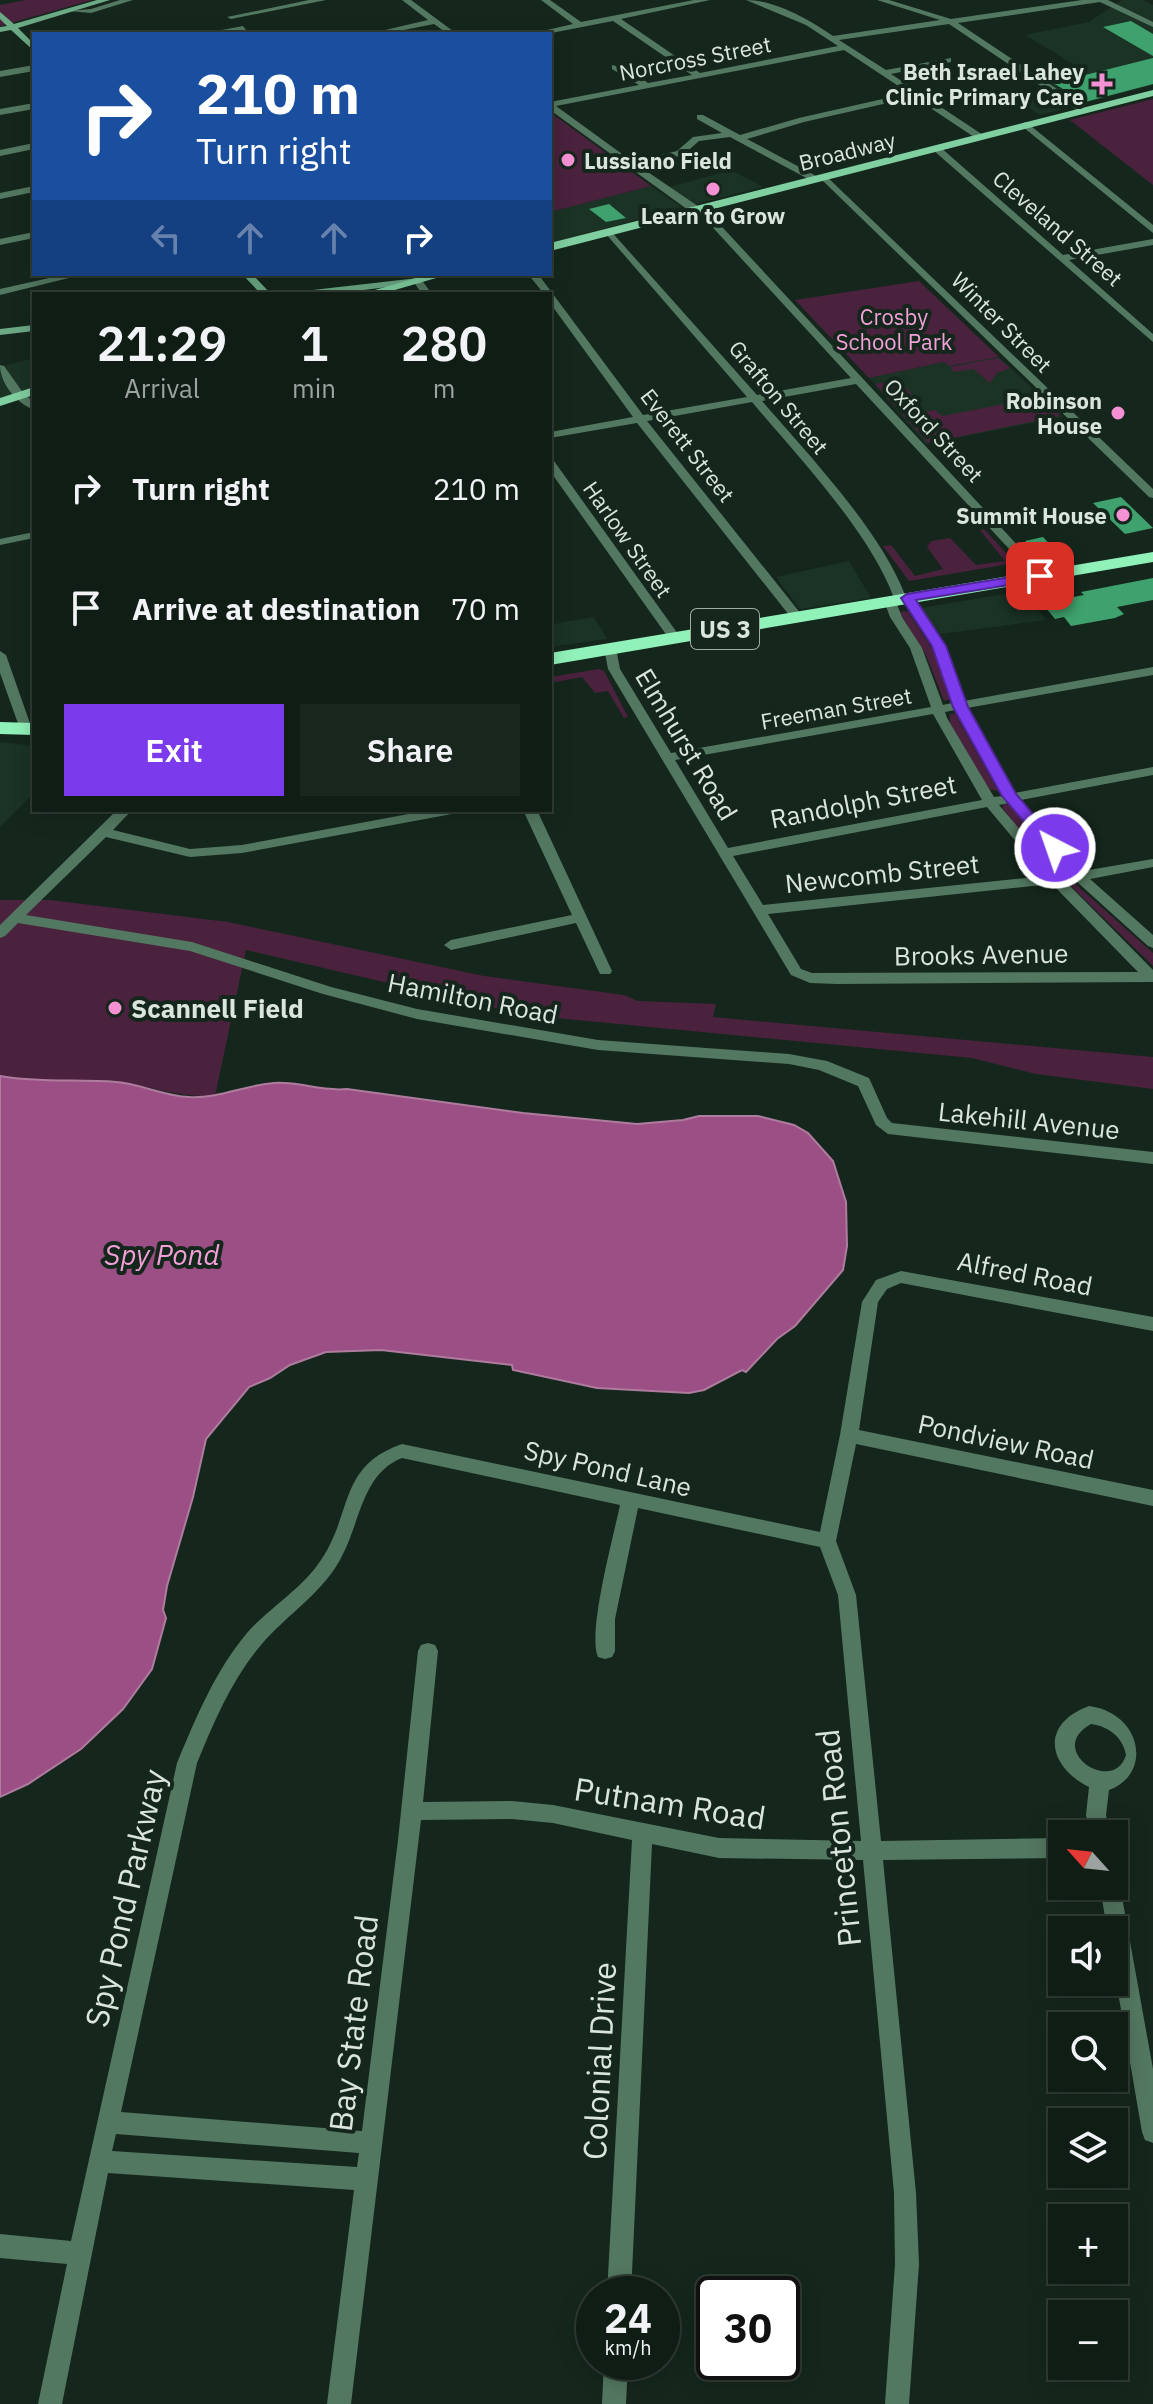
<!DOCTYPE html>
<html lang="en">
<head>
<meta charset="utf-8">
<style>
  :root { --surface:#101d15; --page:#19261e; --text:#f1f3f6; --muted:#9ca2a0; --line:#303b34; --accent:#7c3aed }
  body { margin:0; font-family:"IBM Plex Sans",sans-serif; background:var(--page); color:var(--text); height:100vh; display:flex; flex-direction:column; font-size:30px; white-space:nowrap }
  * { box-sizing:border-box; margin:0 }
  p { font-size:26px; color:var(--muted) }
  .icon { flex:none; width:44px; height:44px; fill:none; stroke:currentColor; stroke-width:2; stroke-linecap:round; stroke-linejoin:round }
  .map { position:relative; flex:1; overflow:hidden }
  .details { position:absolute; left:32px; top:292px; width:520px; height:520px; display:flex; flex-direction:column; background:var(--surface); border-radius:0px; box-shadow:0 4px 20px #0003,0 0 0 2px var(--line) }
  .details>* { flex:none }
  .hud { position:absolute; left:32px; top:32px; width:520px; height:244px; border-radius:0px; box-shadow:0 4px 20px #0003,0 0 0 2px var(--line); background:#1a4fa0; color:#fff; overflow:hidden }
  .needle { width:52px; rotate:297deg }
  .controls { position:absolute; left:1048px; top:1820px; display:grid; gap:16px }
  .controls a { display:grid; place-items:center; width:80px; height:80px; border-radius:0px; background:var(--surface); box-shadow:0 4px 20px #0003,0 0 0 2px var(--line); font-size:40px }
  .speed { position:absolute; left:576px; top:2276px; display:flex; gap:16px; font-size:40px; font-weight:700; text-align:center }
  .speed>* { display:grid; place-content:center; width:104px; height:104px; border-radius:50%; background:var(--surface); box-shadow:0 4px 20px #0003,0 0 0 2px var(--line); line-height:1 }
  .speed small { font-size:20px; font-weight:400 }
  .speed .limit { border:4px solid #111; border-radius:12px; background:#fff; color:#111 }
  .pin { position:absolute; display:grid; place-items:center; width:68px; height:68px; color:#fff; margin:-34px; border-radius:16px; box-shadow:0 4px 12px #0006 }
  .me { position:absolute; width:88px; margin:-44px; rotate:319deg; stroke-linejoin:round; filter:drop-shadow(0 0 6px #0008) }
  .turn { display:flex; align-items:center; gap:28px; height:168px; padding:0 32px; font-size:36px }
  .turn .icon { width:104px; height:104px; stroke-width:2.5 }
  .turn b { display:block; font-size:56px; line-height:68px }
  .lanes { display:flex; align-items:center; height:76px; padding:0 32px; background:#0003; justify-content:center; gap:40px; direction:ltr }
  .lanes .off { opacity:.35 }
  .eta { display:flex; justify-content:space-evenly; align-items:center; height:136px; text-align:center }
  .eta b { font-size:48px; font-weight:600; line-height:56px }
  .button { display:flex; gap:16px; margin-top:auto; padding:16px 32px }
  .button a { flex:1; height:92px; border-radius:0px; background:var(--accent); color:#fff; font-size:32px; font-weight:600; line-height:92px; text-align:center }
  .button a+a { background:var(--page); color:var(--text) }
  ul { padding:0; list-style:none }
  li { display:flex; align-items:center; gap:24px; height:120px; padding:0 32px }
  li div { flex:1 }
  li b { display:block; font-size:30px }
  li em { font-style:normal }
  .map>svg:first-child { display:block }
  .built { fill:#1a3325 }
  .green { fill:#4a223e }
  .water { fill:#9b4f84; stroke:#ae7c9f; stroke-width:2 }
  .building { fill:#3fa26e }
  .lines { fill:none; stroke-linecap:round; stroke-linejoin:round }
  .street { fill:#537861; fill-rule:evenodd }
  .secondary { fill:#6ca985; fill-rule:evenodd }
  .primary { fill:#80cfa0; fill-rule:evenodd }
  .highway { fill:#91f2b9; fill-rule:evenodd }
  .route { fill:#7c3aed; stroke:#51269a; stroke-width:2 }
  .poi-dot { fill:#f491d4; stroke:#15271c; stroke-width:3 }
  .labels { text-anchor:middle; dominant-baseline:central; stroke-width:8; stroke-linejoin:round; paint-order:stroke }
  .far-street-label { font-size:22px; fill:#dae5de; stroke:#15271c }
  .far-poi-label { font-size:22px; font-weight:bold; fill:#dae5de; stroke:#15271c; text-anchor:end }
  .far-park-label { font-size:22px; fill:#f5a1d9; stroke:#15271c }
  .shield { fill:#15271c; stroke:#9faca4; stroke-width:2 }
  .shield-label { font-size:24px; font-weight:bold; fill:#dae5de }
  .street-label { font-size:26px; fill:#dae5de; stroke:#15271c }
  .poi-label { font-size:26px; font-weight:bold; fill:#dae5de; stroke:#15271c; text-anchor:start }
  .water-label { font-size:28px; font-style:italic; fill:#f49fd8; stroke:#15271c }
  .near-street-label { font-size:32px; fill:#dae5de; stroke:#15271c }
</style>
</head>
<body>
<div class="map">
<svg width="1153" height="2404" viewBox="0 0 1153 2404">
  <rect width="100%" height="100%" fill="#15271c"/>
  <g class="built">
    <path d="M1122 0H1143L1153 5V85L1040 115 1016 99 1057 91 1047 83 1071 75 1069 72 1080 68 1025 35 1089 22Z"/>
    <path d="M731 170 763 187 692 205 670 187Z"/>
    <path d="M651 186 680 206 678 209 550 243V212Z"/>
    <path d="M999 357 1063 417 926 444 869 378 944 362 949 366Z"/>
    <path d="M34 358V388L0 399V367Z"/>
    <path d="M849 561 871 598 800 609 776 577Z"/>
    <path d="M1023 591 1046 620 940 634 921 608Z"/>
    <path d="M594 617 607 639 550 647V621L554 624Z"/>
    <path d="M0 742 34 746V793L0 827Z"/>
  </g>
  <g class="green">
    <path d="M26 0H92L0 26V5Z"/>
    <path d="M1153 99V185L1070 120Z"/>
    <path d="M550 112 651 186 550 212Z"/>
    <path d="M919 281 999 357 949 366 944 362 869 378 795 300Z"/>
    <path d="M998 358 1010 368 997 373 990 383 973 369 954 372 950 367Z"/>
    <path d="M899 380 918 401 894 406 875 384Z"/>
    <path d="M1015 402H1044L1060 416 928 443 900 412 914 409 919 413 935 410 942 416Z"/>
    <path d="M984 529 1015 563 909 581 883 546 891 545 915 576 943 569 927 547 931 541 950 538 976 565 1005 561 980 530Z"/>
    <path d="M903 611 908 612 932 649 951 699 944 701 926 655 900 613Z"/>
    <path d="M599 669 604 671 628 717 624 718 608 691 595 693 582 677 550 683V677Z"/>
    <path d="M950 714H955L998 791 989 789 950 724Z"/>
    <path d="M1004 804 1010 805 1067 873 1058 875C1038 854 1019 830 1002 807Z"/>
    <path d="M1073 882 1153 953V966L1069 884Z"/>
    <path d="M0 900H50L228 922 484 976 624 995 638 1001 716 1004 713 1017 1153 1057V1089L1036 1074 972 1058 525 1015 246 950 215 1096C180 1098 151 1086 117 1082 78 1078 39 1083 0 1076Z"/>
  </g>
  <path class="water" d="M0 1076C39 1083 77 1079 116 1082 141 1084 164 1096 189 1097 218 1099 245 1085 274 1083 299 1081 321 1092 347 1089L523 1113 637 1124 683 1120 699 1116H758L794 1125 808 1133 833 1161 846 1202 847 1246 843 1270 795 1326 777 1339 746 1372 742 1370 704 1390 689 1393 597 1388 513 1370 512 1365 381 1350 326 1352 290 1365 270 1378 249 1387 206 1439 193 1497 167 1586 163 1610 166 1618 152 1669 123 1709 81 1749 28 1784 0 1797Z"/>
  <g class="building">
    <path d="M1131 21 1153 34V56L1103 27Z"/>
    <path d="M1153 58V84L1085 102 1053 83Z"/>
    <path d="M609 204 626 218 606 222 589 209Z"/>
    <path d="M1121 497 1153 528 1125 534 1093 503Z"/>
    <path d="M1043 537 1057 552 1039 556 1025 541Z"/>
    <path d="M1153 578V600L1117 607 1124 614 1115 618 1071 626 1064 617 1055 619 1042 603 1084 595 1081 592Z"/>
  </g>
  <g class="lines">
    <g class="street">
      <path d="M120 0H133L91 13 69 11 91 9Z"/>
      <path d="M309 0H326L231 19 227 17Z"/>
      <path d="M402 0H411L457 34H448L434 24 384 34H368L428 20Z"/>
      <path d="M541 0H550L581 22 694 0H710L621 19 700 73 838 46 806 25 746 0C775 0 810 20 833 36L940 20 877 0H889L951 19 1082 0H1108L1153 22V27L1100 2 958 23 1087 109V113H1081L949 24 839 40 886 70 951 58V62L891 74 983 135V139H977L914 97 804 122 747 139 818 177V181H812L730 137 699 141 683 155 639 166 711 215 1046 576 1040 580 1036 578 856 384 762 401C807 453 881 531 905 595H911L945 646 964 701 1153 667V675L967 708 1015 793 1153 767V775L1021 800 1083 871 1153 859V867L1090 879 1153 935V948L1148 946 1076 881 1067 883 1153 970V982L837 984 810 983 791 975 608 669 604 648 610 644 616 648 620 669 671 753 931 707 910 648 890 617 884 601 894 598C870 532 798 457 752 402L647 421 801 614V620H793L637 423 550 438V432L633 417 550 303V294H544L528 274H538L643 415 747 397 606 234 604 232 609 229 757 395 851 378 705 219 684 207 550 110V102L639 85 612 69V65L630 70 648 83 692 75 613 21 546 34H530L573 24ZM844 50 909 93 799 118 740 135 703 115H697V119L722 133 693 137 677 151 633 162 556 106ZM896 602H903L933 646 952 703 943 705 922 648 902 617ZM955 710 1003 796 994 797 947 718 945 712ZM933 714 982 800 728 848 675 760ZM1009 803 1070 874 1059 875 999 805ZM987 807 1045 876 763 905 733 856ZM1052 884 1138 972 812 973 801 969 768 914Z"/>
      <path d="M243 26 246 30 207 34 211 32Z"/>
      <path d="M34 65V71L0 77V71Z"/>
      <path d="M34 103V109L0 115V109Z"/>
      <path d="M1026 122 1153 225V233L1023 127V123Z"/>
      <path d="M34 143V149L0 156V150Z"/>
      <path d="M933 146H939L1063 255 1153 239V245L1069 260 1153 334V342L933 150Z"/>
      <path d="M824 174 1153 489V498L1149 497 821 179 819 177Z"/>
      <path d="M34 186V192L0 199V193Z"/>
      <path d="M34 232V238L0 245V239Z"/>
      <path d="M67 274H85L0 295V289Z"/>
      <path d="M415 279H421L432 294H422L413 281Z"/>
      <path d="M0 365 4 366 24 394 34 402V410C17 403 0 384 0 365Z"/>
      <path d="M550 460 554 461 678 634V640H670L550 471Z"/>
      <path d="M34 532V538L0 545V539Z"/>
      <path d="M0 651 6 655 32 729 31 732H21L20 729 0 673Z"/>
      <path d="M117 810H132L113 830 190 849 242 845 430 810H459L452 814 242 853 190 857 106 837 26 915 192 942 331 987 417 1009 598 1040 789 1054 827 1061 869 1078 887 1118 892 1123 1153 1152V1164L888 1134 876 1125 858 1086 819 1070 789 1064 598 1050 417 1019 323 994 190 951 18 923 5 936 0 938V925Z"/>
      <path d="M523 810H537L612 971 610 974H600L576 923 451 950 444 945 451 940 572 915Z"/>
      <path d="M901 1271 1153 1317V1331L901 1283 887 1289 878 1302 859 1430 1153 1490V1506L856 1444 836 1541 856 1595 881 1841 1062 1838V1858L883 1860 916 2193 919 2264 909 2404H885L895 2264 894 2193 863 1860 719 1858 652 1844 631 2294H607L632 1840 553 1823 512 1819 421 1820 351 2404H327L354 2190 108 2173 62 2404H38L67 2264 0 2258V2234L71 2241 177 1763C196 1718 215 1671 247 1633 270 1607 302 1589 321 1560 353 1513 338 1466 402 1444L820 1532 840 1435 862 1302 876 1280ZM402 1458 620 1505C614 1535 587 1632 598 1657L605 1659 612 1657 615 1651V1619L638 1508 820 1547 838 1595 861 1841 719 1838 553 1805 512 1801 423 1802 438 1651 435 1645 428 1643 421 1645 418 1651 398 1840 362 2131 121 2112 197 1763C214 1722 232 1679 261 1645 288 1613 325 1592 343 1554 360 1521 363 1473 402 1458ZM116 2134 359 2153 357 2167 112 2151Z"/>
      <path d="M1089 1706C1142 1713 1153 1774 1109 1790L1106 1815 1110 1834H1090L1086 1815 1089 1787C1047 1766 1040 1724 1089 1706ZM1091 1724C1108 1726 1123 1737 1126 1755 1114 1796 1044 1750 1091 1724Z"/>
      <path d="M1114 1878 1120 1886 1153 2069V2143L1145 2140 1142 2132 1114 1969V1930H1107L1100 1886H1114Z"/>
      <path d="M604 2362H628L626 2404H602Z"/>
    </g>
    <g class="secondary">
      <path d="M97 0H110L18 28 34 44V51L11 30 0 32V27L7 26 0 19V12L14 24Z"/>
      <path d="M242 274H252L271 294H261Z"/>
      <path d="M418 278 421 279V283L330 294H299L304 291Z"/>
      <path d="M34 325V331L0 335V329Z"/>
    </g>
    <g class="primary">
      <path d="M1153 90V96L550 251V243Z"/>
      <path d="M430 274H450L381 294H361Z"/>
      <path d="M34 387V395L0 406V398Z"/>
    </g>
    <g class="highway">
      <path d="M1153 552V562L550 665V653Z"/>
      <path d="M0 722 34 723V735L0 734Z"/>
    </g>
  </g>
  <path class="route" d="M1040 572 1046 576 1045 579 916 600 946 646 968 707 1016 794 1062 848 1055 852 1049 851 1002 796 953 707 932 646 901 598 907 594Z"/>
  <g class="poi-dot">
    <path d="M1098 72h8v8h8v8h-8v8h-8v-8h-8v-8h8z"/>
    <circle cx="568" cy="160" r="8"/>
    <circle cx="713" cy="189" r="8"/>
    <circle cx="1118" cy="413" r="8"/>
    <circle cx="1123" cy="515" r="8"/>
    <circle cx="115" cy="1008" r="8"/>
  </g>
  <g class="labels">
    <g class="far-street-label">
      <text transform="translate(695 58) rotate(-11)">Norcross Street</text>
      <text transform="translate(847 151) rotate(-14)">Broadway</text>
      <text transform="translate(1058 228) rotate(41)">Cleveland Street</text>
      <text transform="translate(1002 322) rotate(45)">Winter Street</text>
      <text transform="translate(779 397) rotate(50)">Grafton Street</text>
      <text transform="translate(934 430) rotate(47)">Oxford Street</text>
      <text transform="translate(688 445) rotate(52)">Everett Street</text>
      <text transform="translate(628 539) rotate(55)">Harlow Street</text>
      <text transform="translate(836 708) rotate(-10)">Freeman Street</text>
    </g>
    <g class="far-poi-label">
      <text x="1084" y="71">Beth Israel Lahey<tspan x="1084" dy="25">Clinic Primary Care</tspan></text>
      <text x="584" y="160" text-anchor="start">Lussiano Field</text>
      <text x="713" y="215" text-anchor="middle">Learn to Grow</text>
      <text x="1102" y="400">Robinson<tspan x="1102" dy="25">House</tspan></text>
      <text x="1107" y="515">Summit House</text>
    </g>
    <g class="far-park-label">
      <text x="894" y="316">Crosby<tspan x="894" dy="25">School Park</tspan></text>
    </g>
    <rect class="shield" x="691" y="609" width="68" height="40" rx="6"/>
    <g class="shield-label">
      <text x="725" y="629">US 3</text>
    </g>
    <g class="street-label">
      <text transform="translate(687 744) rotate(59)">Elmhurst Road</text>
      <text transform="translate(863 801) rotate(-11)">Randolph Street</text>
      <text transform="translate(882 873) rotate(-6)">Newcomb Street</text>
      <text transform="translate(981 954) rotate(-1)">Brooks Avenue</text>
      <text transform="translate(473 998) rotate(11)">Hamilton Road</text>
      <text transform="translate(1029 1120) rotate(6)">Lakehill Avenue</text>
      <text transform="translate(1025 1273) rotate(11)">Alfred Road</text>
      <text transform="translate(1006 1441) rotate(12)">Pondview Road</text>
      <text transform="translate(608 1468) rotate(13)">Spy Pond Lane</text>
    </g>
    <g class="poi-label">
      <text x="131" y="1008">Scannell Field</text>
    </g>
    <g class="water-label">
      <text x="162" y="1254">Spy Pond</text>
    </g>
    <g class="near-street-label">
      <text transform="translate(670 1803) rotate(9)">Putnam Road</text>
      <text transform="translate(838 1838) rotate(-96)">Princeton Road</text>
      <text transform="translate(125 1898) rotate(-77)">Spy Pond Parkway</text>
      <text transform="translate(353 2023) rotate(-83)">Bay State Road</text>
      <text transform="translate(599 2061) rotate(-87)">Colonial Drive</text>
    </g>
  </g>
</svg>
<div class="controls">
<a><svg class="needle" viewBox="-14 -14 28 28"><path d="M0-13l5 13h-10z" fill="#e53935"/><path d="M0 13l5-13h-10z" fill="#9ca2a0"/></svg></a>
<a><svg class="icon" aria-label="sound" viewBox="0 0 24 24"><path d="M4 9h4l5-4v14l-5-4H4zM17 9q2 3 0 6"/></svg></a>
<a><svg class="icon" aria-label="search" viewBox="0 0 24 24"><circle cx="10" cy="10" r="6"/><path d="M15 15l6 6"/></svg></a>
<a><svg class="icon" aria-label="layers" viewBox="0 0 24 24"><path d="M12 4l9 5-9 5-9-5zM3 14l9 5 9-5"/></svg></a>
<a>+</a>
<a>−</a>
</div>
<div class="speed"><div>24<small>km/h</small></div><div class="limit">30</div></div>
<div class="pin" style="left:1040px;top:576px;background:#d93025"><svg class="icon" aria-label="arrive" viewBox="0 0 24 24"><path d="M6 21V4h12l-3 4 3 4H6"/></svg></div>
<svg class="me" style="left:1055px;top:848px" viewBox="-20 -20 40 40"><circle r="17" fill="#7c3aed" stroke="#fff" stroke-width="3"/><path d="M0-11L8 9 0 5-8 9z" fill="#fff"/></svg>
<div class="hud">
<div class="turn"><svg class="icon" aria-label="right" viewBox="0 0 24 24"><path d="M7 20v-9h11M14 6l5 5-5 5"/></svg><div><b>210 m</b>Turn right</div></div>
<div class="lanes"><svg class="icon off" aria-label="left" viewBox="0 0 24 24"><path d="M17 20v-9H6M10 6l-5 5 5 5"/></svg><svg class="icon off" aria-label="ahead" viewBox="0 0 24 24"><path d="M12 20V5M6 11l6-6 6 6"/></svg><svg class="icon off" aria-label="ahead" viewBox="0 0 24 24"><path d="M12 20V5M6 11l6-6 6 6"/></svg><svg class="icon" aria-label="right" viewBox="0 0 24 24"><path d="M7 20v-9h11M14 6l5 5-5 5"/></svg></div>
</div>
<section class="details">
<div class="eta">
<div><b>21:29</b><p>Arrival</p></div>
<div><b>1</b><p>min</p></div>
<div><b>280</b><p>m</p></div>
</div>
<ul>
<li><svg class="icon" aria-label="right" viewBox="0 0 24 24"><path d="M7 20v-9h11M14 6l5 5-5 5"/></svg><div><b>Turn right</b></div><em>210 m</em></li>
<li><svg class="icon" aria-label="arrive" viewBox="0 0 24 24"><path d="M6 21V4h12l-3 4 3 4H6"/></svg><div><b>Arrive at destination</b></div><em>70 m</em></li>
</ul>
<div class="button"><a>Exit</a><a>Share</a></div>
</section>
</div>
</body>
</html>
